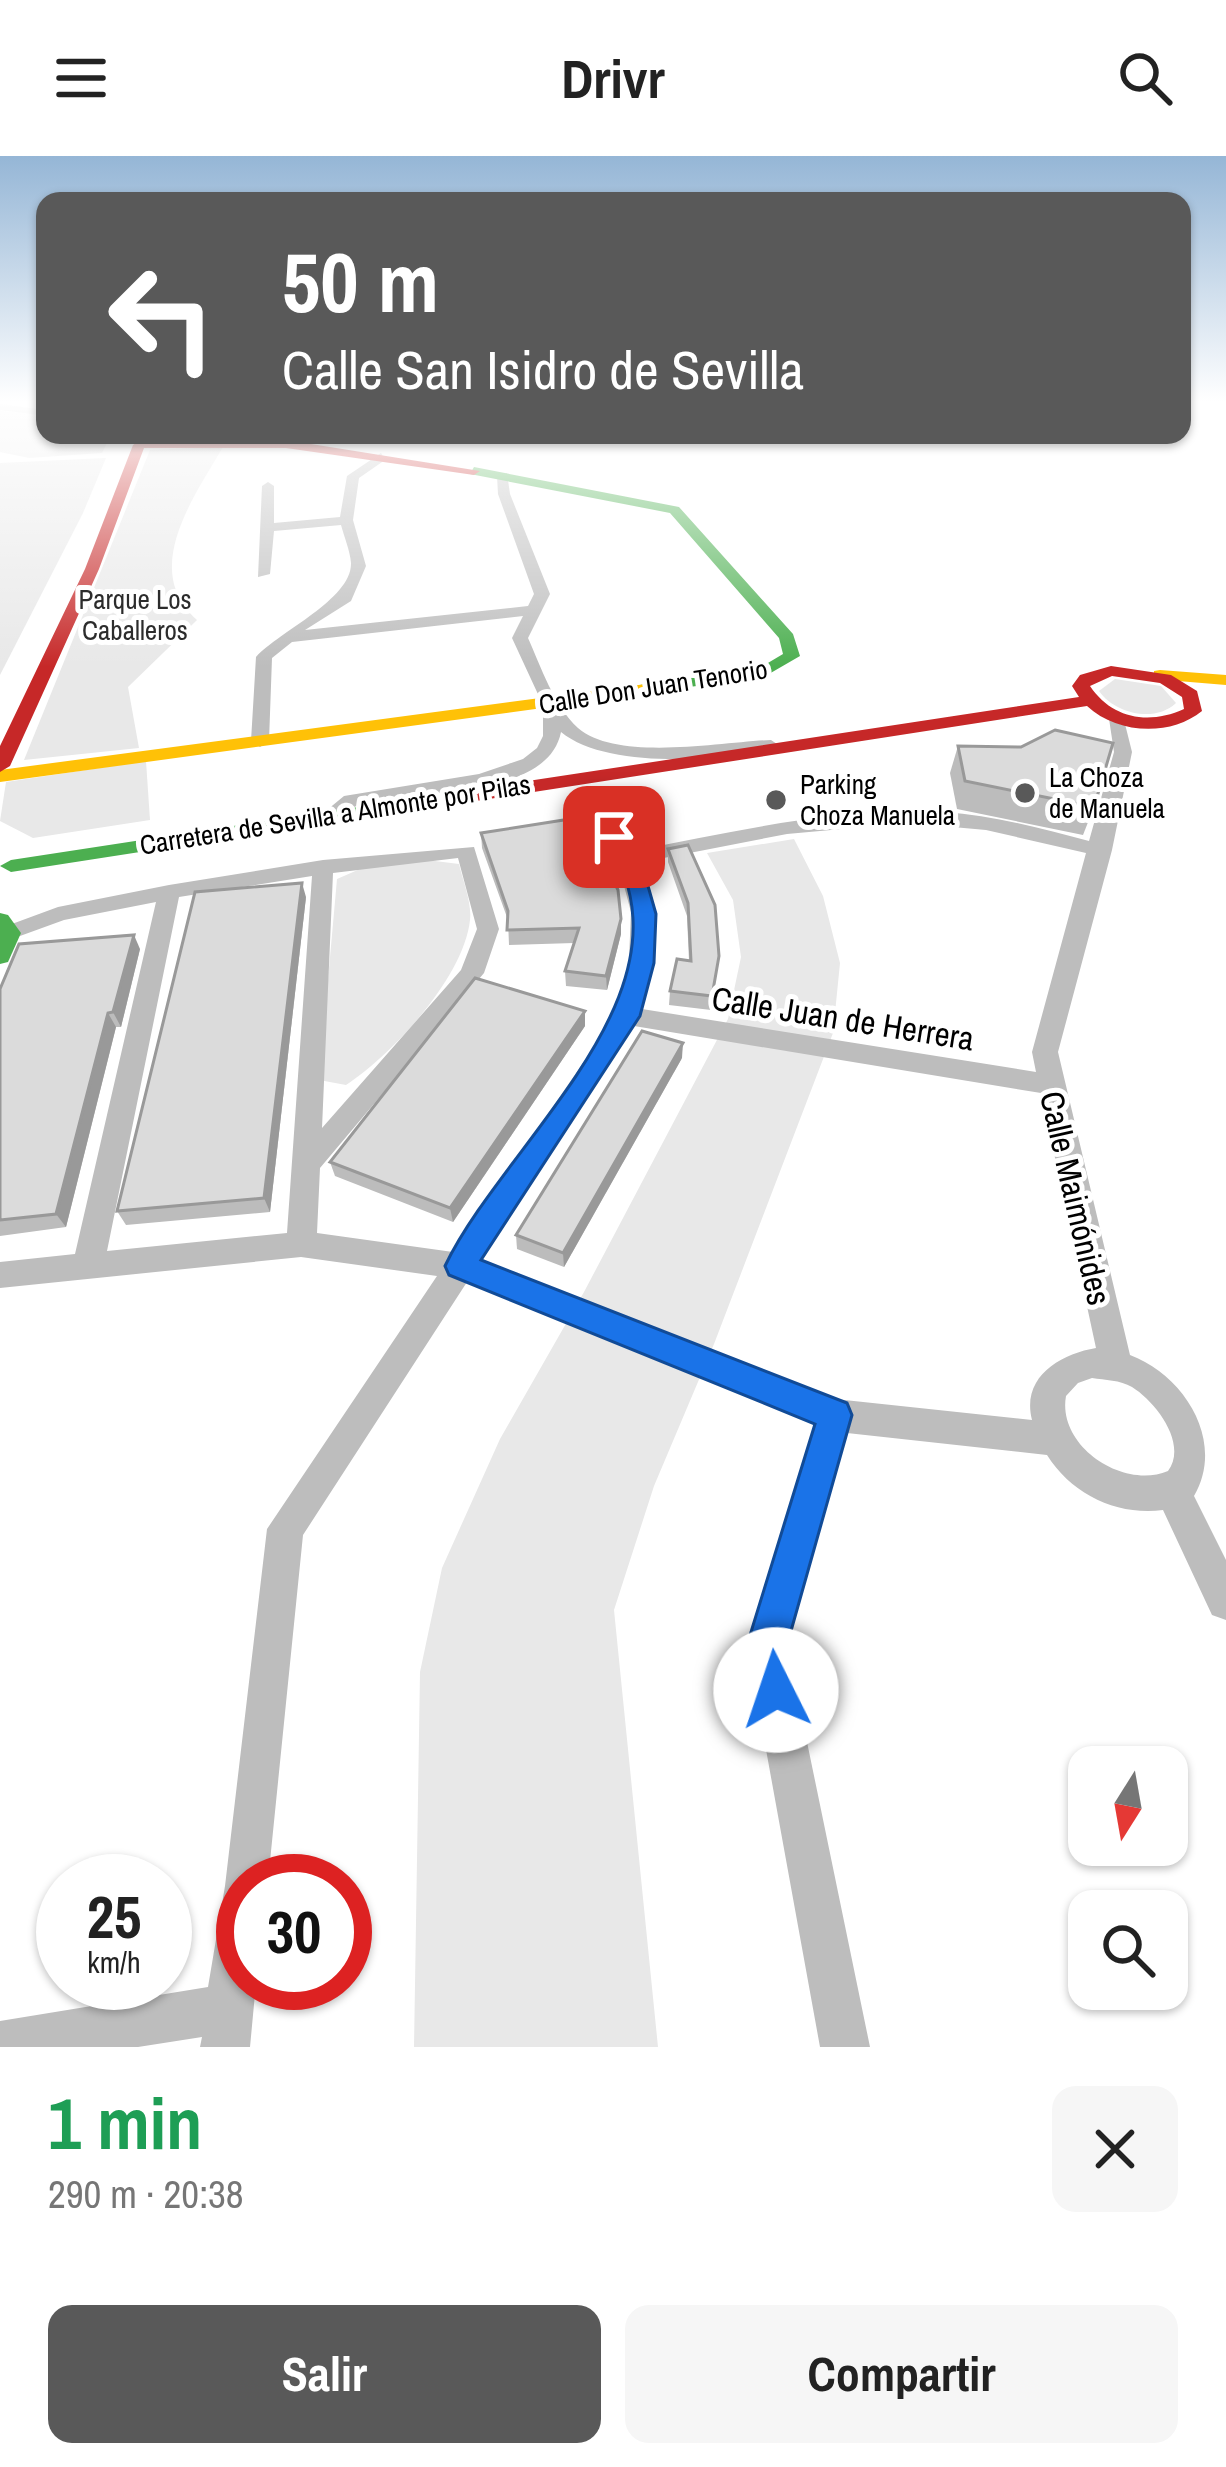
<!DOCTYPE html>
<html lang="es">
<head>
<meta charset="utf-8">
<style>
  :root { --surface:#fff; --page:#f6f6f6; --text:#222; --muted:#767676; --accent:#595959 }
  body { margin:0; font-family:"Archivo Narrow",sans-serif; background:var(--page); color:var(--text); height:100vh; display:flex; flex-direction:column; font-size:45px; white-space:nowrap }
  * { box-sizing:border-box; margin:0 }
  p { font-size:39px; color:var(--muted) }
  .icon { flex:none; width:66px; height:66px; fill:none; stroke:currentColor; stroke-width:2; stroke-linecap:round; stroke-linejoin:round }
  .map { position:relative; height:1891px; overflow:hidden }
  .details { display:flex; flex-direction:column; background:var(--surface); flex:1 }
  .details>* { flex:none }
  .guide { position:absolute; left:36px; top:36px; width:1155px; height:252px; border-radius:24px; box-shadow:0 3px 9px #0004; background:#595959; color:#fff; overflow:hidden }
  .needle { width:78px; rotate:191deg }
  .controls { position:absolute; left:1068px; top:1590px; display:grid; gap:24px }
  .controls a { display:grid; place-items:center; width:120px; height:120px; border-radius:24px; background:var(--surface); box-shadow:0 3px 9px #0004; font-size:60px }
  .speed { position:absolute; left:36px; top:1698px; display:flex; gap:24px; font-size:60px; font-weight:700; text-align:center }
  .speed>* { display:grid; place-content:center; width:156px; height:156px; border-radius:50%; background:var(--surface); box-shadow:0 3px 9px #0004; line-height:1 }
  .speed small { font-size:30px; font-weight:400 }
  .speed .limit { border:18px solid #d22; background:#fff; color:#111 }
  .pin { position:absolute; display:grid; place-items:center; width:102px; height:102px; color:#fff; margin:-51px; border-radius:24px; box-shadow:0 6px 18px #0006 }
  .me { position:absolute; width:132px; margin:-66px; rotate:356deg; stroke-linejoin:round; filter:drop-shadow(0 0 9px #0008) }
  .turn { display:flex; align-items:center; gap:42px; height:252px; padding:0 48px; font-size:54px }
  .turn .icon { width:156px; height:156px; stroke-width:2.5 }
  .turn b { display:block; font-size:84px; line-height:102px }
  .round { display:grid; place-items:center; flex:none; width:126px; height:126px; border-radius:24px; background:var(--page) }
  .summary { display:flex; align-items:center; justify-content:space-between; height:204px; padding:0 48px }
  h1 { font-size:72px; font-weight:700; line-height:90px; color:#1e9e55 }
  .cta { display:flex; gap:24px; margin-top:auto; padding:24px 48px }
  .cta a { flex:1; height:138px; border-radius:24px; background:var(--accent); color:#fff; font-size:48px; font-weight:700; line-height:138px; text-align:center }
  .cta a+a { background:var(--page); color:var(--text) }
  header { display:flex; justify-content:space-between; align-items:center; height:156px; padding:0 48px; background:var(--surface); font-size:54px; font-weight:700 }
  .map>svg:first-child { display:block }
  .green { fill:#e8e8e8 }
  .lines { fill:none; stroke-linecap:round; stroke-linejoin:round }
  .street { fill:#bdbdbd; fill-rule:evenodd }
  .fast { fill:#4caf50; fill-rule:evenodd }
  .slow { fill:#ffc107; fill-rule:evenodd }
  .jam { fill:#c62828; fill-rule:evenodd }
  .wall { fill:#bcbcbc }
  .shaded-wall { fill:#999 }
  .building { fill:#dbdbdb; stroke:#999; stroke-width:3 }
  .route { fill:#1a73e8; stroke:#114b97; stroke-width:3 }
  .poi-dot { fill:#595959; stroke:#fff; stroke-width:4.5 }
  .labels { text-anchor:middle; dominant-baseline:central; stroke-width:10; stroke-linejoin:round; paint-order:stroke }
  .far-park-label { font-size:27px; fill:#2c2c2c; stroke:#fff }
  .far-street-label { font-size:27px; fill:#000; stroke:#fff }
  .far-poi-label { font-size:27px; fill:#000; stroke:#fff; text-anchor:start }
  .street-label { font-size:33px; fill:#000; stroke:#fff }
</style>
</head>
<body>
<header><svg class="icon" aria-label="menu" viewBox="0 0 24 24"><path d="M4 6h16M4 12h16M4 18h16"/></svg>Drivr<svg class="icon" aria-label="search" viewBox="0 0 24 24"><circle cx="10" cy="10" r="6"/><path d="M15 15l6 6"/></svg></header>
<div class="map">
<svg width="1226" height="1891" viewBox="0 0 1226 1891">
  <rect width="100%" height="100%" fill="#fff"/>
  <g class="green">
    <path d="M0 255 45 260V279H111L102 297 29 302 0 296Z"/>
    <path d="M223 291C194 341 140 414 197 464L128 531 139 592 24 604 150 294Z"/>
    <path d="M106 302 83 357 0 519V307Z"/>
    <path d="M1115 523 1161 530 1176 547C1155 567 1115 558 1099 535Z"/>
    <path d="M146 605 150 664 33 682 0 665 6 626Z"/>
    <path d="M794 683 823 740 840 807 833 877 714 1188 654 1330 614 1454 658 1891H414L420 1516 442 1412 500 1283 584 1136 728 863 741 801 733 744 707 697Z"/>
    <path d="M427 704 459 708C463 725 472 747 470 764 464 821 392 899 346 929L319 924 337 723 367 710Z"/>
  </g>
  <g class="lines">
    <g class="street">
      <path d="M0 248 45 254V260L0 254Z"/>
      <path d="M381 297 385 304 359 322 353 364 366 410 351 445 305 474 528 450 534 438 498 338 497 320 507 317 510 338 550 438 528 482C541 511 554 550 578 572 617 606 721 586 771 584L780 590 778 594C721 604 607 614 561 576 547 646 410 631 359 649 345 654 343 665 327 662V654L344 640 479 618 523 603 537 592 543 580V549L512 482 523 460 292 486 272 502 269 585 260 591 251 585 256 501C280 475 352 443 351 407 350 395 344 380 341 369L274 375 270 418 258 421 262 330 268 326 274 330V367L340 361 347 320Z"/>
      <path d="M1108 556 1123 560 1132 596 1112 694 1058 896 1130 1199C1184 1219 1226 1285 1194 1340L1226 1404V1464L1212 1459 1163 1354C1118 1360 1072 1339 1047 1299L847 1277 787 1489 870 1891H820L747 1489 815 1268 467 1126 303 1379 268 1725H243V1827H256L250 1891H200L202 1881 138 1891H0V1865L208 1831 225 1730 267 1373 437 1120 301 1101 0 1132V1106L75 1098 156 746 64 764 9 784 0 781 1 772 58 751 169 729 323 704 474 691 499 773 484 817 320 1012 317 1077 453 1096 616 859 629 803 631 756 619 711 590 661 593 657H607L632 695C735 676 839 650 944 656 993 659 1042 673 1089 685L1114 596ZM908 667 986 674 1086 697 1032 896 1036 916 642 853C654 802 660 756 638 707L787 678ZM458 702 477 773 461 814 322 972 333 717ZM312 720 287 1077 107 1095 179 741ZM634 870 1041 937 1096 1192C1060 1198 1021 1221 1032 1264L835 1243 482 1104ZM1092 1222C1105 1224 1120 1224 1132 1231 1156 1246 1188 1288 1168 1315 1123 1334 1057 1290 1066 1240L1078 1227Z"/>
    </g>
    <g class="fast">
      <path d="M474 311 679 351 793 478 800 500 762 522 640 537V529L646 528 758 513 783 498 779 482 670 357 470 318Z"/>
      <path d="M476 633 486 639 483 643 11 716 0 710 11 704Z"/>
      <path d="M0 757 8 759 21 777 8 806 0 808Z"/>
    </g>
    <g class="slow">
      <path d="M1160 514 1226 519V529L1154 523V515Z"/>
      <path d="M646 528 652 529V537L0 626V614Z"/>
    </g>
    <g class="jam">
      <path d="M140 284H286L480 315 474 319 286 292H144L99 413 10 610 0 616V590L85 413 133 289Z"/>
      <path d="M1111 510 1171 519 1197 535 1202 555C1170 581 1117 578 1087 550L476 645 466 639 476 633 1079 541 1072 530 1080 519ZM1112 520 1160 527 1182 541 1184 553C1149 569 1112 563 1090 530Z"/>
    </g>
  </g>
  <g class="wall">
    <path d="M958 590 1094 651 1083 679 957 653 950 617Z"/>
    <path d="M481 677 621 778 607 834 566 830 565 815 574 787 509 789 508 764 482 692Z"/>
    <path d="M668 693 719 800 711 854 669 849 670 835 689 805 687 760 668 706Z"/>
    <path d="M306 741 270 1056 126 1069 117 1055Z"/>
    <path d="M140 793 121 871H116L66 1071 0 1080V833Z"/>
    <path d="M585 855V870L453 1066 335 1020 330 1006Z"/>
    <path d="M682 902 564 1111 517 1093 516 1079Z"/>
  </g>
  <g class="shaded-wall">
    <path d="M302 727 306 741 270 1056 264 1042Z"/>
    <path d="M621 763V778L607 834 606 820Z"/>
    <path d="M134 779 140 793 121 871 113 856Z"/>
    <path d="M585 855V870L453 1066 450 1052Z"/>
    <path d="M108 857 116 871 66 1071 56 1058Z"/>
    <path d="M683 887 682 902 564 1111 563 1097Z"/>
  </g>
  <g class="building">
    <path d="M1055 574 1113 587 1094 651 965 625 958 590 1021 591Z"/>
    <path d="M583 661 618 734 621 763 606 820 565 815 579 772 507 774 508 755 481 677Z"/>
    <path d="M688 689 715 749 719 800 712 840 670 835 677 803 691 805 688 747 668 693Z"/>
    <path d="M302 727 264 1042 117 1055 195 736Z"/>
    <path d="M134 779 113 856 108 857 56 1058 0 1064V833L19 788Z"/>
    <path d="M475 822 585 855 450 1052 330 1006Z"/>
    <path d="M642 875 683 887 563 1097 516 1079Z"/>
  </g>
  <linearGradient id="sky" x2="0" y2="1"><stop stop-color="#95b6d6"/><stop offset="0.48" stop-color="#fff"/><stop offset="1" stop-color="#fff" stop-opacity="0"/></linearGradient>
  <rect width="1226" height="511" fill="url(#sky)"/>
  <path class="route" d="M614 675 622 677 640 702 656 758 654 807 640 860 481 1104 847 1247 852 1259 787 1489 796 1534 790 1548 776 1554 761 1548 747 1489 815 1268 449 1119 445 1110C505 984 708 831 604 681Z"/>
  <g class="poi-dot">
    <circle cx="1025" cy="637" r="12"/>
    <circle cx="776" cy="644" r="12"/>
  </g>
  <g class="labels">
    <g class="far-park-label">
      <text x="135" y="443">Parque Los<tspan x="135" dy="31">Caballeros</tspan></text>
    </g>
    <g class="far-street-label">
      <text transform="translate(653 530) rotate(-9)">Calle Don Juan Tenorio</text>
      <text transform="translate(335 658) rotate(-9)">Carretera de Sevilla a Almonte por Pilas</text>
    </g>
    <g class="far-poi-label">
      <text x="1049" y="621">La Choza<tspan x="1049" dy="31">de Manuela</tspan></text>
      <text x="800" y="628">Parking<tspan x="800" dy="31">Choza Manuela</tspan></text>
    </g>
    <g class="street-label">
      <text transform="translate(843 862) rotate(9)">Calle Juan de Herrera</text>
      <text transform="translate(1076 1042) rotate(77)">Calle Maimónides</text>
    </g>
  </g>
</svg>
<div class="controls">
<a><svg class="needle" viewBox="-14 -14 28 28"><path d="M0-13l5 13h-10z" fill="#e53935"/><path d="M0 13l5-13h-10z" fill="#767676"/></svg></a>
<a><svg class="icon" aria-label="search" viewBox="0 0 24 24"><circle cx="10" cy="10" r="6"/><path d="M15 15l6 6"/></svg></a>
</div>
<div class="speed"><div>25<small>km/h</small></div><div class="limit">30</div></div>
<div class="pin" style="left:614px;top:681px;background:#d93025"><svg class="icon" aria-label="arrive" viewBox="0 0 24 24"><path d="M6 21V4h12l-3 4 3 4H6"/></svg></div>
<svg class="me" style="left:776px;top:1534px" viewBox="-20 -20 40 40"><circle r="19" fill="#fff"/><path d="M0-13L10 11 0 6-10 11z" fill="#1a73e8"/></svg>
<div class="guide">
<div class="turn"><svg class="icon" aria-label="left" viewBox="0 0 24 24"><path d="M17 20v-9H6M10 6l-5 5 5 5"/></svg><div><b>50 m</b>Calle San Isidro de Sevilla</div></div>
</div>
</div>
<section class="details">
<div class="summary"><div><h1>1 min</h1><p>290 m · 20:38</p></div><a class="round"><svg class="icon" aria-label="close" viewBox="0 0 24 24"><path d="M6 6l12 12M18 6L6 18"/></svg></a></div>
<div class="cta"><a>Salir</a><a>Compartir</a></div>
</section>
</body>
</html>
